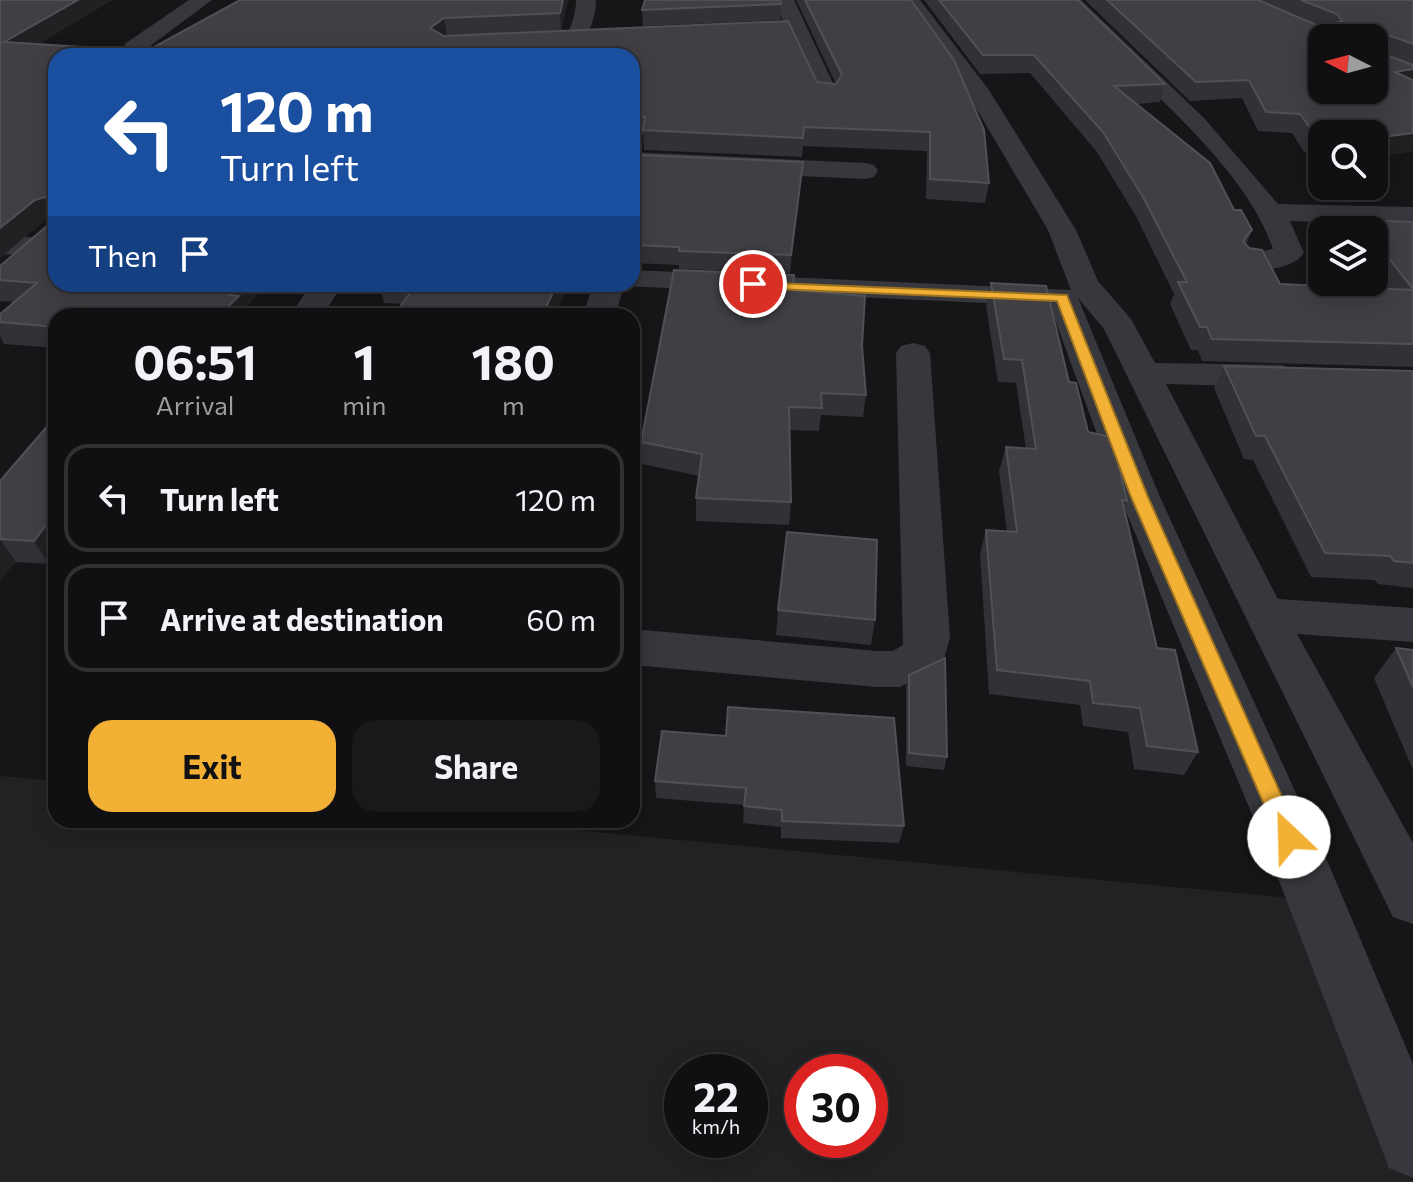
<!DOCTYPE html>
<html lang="en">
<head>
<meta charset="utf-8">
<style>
  :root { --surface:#101012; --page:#19191b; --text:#f1f3f6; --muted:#9c9d9f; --line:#303032; --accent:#f2b134 }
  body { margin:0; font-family:Commissioner,sans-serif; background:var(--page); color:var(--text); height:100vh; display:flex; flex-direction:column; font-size:30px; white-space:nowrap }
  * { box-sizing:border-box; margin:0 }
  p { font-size:26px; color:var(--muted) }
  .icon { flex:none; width:44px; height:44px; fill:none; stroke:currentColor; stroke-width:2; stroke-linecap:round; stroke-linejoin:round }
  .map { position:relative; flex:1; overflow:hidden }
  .details { position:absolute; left:48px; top:308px; width:592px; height:520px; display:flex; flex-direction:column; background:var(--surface); border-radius:24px; box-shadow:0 4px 20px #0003,0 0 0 2px var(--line) }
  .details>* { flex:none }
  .guide { position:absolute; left:48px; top:48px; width:592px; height:244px; border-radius:24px; box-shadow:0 4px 20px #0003,0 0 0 2px var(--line); background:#1a4fa0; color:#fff; overflow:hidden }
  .needle { width:52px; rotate:276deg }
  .tools { position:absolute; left:1308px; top:24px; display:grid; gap:16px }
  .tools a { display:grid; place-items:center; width:80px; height:80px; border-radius:16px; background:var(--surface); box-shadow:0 4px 20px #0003,0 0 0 2px var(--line); font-size:40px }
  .speed { position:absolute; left:664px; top:1054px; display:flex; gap:16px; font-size:40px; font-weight:700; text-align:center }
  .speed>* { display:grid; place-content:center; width:104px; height:104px; border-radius:50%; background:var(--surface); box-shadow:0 4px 20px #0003,0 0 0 2px var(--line); line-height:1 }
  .speed small { font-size:20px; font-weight:400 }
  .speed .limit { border:12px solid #d22; background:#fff; color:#111 }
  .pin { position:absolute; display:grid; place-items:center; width:68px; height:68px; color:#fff; margin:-34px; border:4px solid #fff; border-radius:50%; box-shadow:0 2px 8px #0007 }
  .me { position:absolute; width:88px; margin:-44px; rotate:336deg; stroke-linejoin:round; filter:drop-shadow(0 0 6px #0008) }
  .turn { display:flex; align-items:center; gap:28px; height:168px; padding:0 40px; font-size:36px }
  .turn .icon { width:104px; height:104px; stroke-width:2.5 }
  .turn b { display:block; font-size:56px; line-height:68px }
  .then { display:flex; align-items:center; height:76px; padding:0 40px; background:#0003; gap:16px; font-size:30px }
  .eta { display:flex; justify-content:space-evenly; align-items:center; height:136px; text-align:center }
  .eta b { font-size:48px; font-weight:700; line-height:56px }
  .cta { display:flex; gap:16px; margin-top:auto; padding:16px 40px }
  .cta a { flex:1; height:92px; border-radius:24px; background:var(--accent); color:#111; font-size:32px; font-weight:700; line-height:92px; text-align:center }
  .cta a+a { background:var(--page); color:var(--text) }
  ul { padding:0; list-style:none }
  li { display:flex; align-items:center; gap:24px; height:108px; margin:0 16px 12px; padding:0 24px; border:4px solid var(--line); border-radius:24px }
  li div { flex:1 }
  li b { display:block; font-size:30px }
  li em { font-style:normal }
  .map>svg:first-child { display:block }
  .built { fill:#222225; fill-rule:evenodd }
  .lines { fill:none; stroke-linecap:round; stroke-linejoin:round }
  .minor { fill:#37383d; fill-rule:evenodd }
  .wall { fill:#323236 }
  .shaded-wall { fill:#212124 }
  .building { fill:#3f3f44; stroke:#4f5156; stroke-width:2; fill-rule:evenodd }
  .route { fill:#f2b134; stroke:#9d7322; stroke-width:2 }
</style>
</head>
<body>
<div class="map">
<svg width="1413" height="1182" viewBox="0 0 1413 1182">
  <rect width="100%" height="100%" fill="#161618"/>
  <path class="built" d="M0 776 56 781V820H470L1301 899 1413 1182H0ZM682 1072H750V1140H682ZM802 1072H870V1140H802Z"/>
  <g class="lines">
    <g class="minor">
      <path d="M189 0H212L142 52 145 56H122L120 53 126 43Z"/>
      <path d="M576 0H596C596 24 583 36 584 56H562C563 36 576 24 576 0Z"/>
      <path d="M774 0H794L838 94 834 99H818L814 94Z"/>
      <path d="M900 0H920L989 90 1076 230 1098 281 1131 319 1155 363 1281 365 1293 369 1299 376 1293 383 1281 387 1166 384 1278 599 1413 608V642L1297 634 1413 843V924L1393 917 1104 329 1078 298 1160 497 1329 865 1413 1064V1178L1389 1168 1273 865 1120 497 1050 306 624 286 615 316H583L593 284H632V270L1071 290 1048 230 966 91Z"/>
      <path d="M1060 0H1081L1204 118 1278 204 1413 207V225L1290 221 1304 253C1292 270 1260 272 1241 267L1237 261 1241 255 1273 249C1249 175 1163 102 1108 49 1092 33 1074 18 1060 0Z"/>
      <path d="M632 152 865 163 874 165 878 171 874 177 865 179 632 168Z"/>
      <path d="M0 236 56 238V256L0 254Z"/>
      <path d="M311 284H343L322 316H290Z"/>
      <path d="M913 343 925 346 930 353 950 638 941 668 900 687H877L632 665V629L877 651H893L903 645 896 353 901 346Z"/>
    </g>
  </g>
  <g class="wall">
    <path d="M0 0H112L38 44 147 51 240 0H568L561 30 446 36 788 21 817 82 836 84 796 0H911L954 60 984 130 989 183 985 203 926 199 927 151 803 146 802 157 644 150 643 135H632V56H56V284H266L244 310 246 316H56V348L4 344 0 336V314L14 302 0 301V266L48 225V219L45 220 0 258Z"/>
    <path d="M924 0H1078L1165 84 1160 102 1136 104 1234 210 1252 230 1246 245 1280 284 1385 289 1374 275V230H1354L1359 220 1413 222V367L1202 361 1198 350H1191L1170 304 1174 294 1137 218 1097 152 1030 73 980 74Z"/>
    <path d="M1085 0H1413V151L1374 157V134H1322V153L1304 152 1292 133 1258 131 1242 98 1190 101Z"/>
    <path d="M781 4 780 20 643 26 642 10Z"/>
    <path d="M803 162 790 273 679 269V265L632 263V224Z"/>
    <path d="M991 283 1069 382 1088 432 1127 501 1124 510 1157 648 1198 752 1184 775 1134 769 1128 732 1083 726 1080 705 989 694 980 554 986 530 1007 531 999 471 1006 447 1026 449 1016 383 998 382 986 306Z"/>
    <path d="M379 284H569V285L555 316H393L402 304 384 303Z"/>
    <path d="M793 290 866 395 863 417 821 415 819 431 789 430 791 502 789 525 696 521V498L699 476 642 464 641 442Z"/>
    <path d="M1224 366 1413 371V588L1378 584 1375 580 1311 577 1253 460 1244 459 1214 388Z"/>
    <path d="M0 481 49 564 16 562 0 579Z"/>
    <path d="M778 610 875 620 871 645 776 635Z"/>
    <path d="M1396 648 1413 650V770L1374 678Z"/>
    <path d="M909 675 947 757 944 770 906 766V687Z"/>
    <path d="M662 731 904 826 899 843 781 838V827L743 823 744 805 656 798 655 781Z"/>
  </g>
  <g class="shaded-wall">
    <path d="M78 0H112L12 60 4 42Z"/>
    <path d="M563 0H568L561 30 560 13Z"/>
    <path d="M444 18 447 35 433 45 430 28Z"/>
    <path d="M1413 69V87L1395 72Z"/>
    <path d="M1413 133V151L1374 157V138Z"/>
    <path d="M803 162 801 179 790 273 791 255Z"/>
    <path d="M45 197 55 217 45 220 0 258V228L35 200Z"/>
    <path d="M240 284H266L244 310 246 316H218L230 295Z"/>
    <path d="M557 284 569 285 555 316H542Z"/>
    <path d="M56 512V554L49 564 34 541Z"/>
    <path d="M0 539 16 562 0 579Z"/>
  </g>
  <g class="building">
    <path d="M0 0H78L4 42 147 51 240 0H563L560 13 444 18 430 28 444 36 788 21 817 82 836 84 842 75 805 0H911L954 60 984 130 989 183 930 179V132L804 127 803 138 643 130 645 117 632 116V56H56V284H240L230 295 239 296 218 316H56V327L0 322V314L37 283 0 280V266L48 225 49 200 45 197 35 200 0 228Z"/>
    <path d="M645 0H780L781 4 642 10Z"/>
    <path d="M939 0H1078L1165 84 1114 86 1210 163 1234 210H1241L1252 230 1243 241 1249 248 1262 250 1280 284 1413 290V344L1212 339 1207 327H1200L1178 282H1187L1143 197 1103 132 1034 55H983Z"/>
    <path d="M1107 0H1258L1321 27 1331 29 1332 24 1342 21 1337 14 1301 0H1413V44L1383 33 1379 35V52L1413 65V69L1395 72 1413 80V133L1374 138V134L1313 132 1300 114 1266 112 1249 80 1196 82ZM1322 38H1374V90H1322Z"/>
    <path d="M640 155 803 162 791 255 679 251V247L632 245V224Z"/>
    <path d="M1359 220 1413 222V289L1374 239V230H1367Z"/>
    <path d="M674 270 794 275 793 290 865 296 862 346 866 395 821 393 822 408 789 407 791 502 696 498 702 454 641 442Z"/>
    <path d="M991 283 1046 286 1069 382 1076 383 1088 432 1112 437 1127 501 1122 500 1157 648 1175 650 1198 752 1147 746 1140 708 1093 703 1090 681 997 670 986 530 1017 532 1006 447 1036 449 1022 360 1004 359Z"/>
    <path d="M417 284H557L542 316H393Z"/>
    <path d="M1224 366 1413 371V563L1394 561 1390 556 1325 553 1265 436H1256Z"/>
    <path d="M56 416V512L34 541 0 539V481Z"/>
    <path d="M787 532 877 540 875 620 778 610Z"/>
    <path d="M1396 648 1413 650V687Z"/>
    <path d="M945 658 947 757 909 753V675Z"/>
    <path d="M728 707 894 718 904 826 782 821V810L744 806 746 788 655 781 662 731 726 736Z"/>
  </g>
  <path class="route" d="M748 282 1067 295 1148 497 1300 837 1297 844 1289 847 1281 844 1278 837 1131 497 1057 301 753 288 747 284Z"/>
</svg>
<div class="tools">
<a><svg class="needle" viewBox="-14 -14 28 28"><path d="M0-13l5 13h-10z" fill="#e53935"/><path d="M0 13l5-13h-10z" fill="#9c9d9f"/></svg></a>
<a><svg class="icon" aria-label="search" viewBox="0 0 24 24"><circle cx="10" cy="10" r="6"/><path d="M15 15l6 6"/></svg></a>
<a><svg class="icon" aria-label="layers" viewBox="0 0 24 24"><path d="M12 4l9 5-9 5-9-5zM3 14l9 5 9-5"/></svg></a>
</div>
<div class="speed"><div>22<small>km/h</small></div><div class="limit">30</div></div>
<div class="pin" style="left:753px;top:284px;background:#d93025"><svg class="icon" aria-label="arrive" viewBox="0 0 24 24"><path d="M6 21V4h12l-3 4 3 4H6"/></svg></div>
<svg class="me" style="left:1289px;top:837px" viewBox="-20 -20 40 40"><circle r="19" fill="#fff"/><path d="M0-13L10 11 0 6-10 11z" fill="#f2b134"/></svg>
<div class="guide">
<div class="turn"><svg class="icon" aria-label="left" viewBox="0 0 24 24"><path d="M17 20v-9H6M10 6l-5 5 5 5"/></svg><div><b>120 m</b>Turn left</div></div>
<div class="then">Then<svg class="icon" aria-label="arrive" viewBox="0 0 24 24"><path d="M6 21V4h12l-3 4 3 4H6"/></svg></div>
</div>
<section class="details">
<div class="eta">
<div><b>06:51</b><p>Arrival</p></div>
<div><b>1</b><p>min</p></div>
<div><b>180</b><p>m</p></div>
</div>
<ul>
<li><svg class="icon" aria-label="left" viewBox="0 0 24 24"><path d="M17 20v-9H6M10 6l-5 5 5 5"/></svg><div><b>Turn left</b></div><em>120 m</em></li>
<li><svg class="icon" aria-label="arrive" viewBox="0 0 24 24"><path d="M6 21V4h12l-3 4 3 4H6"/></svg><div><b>Arrive at destination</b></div><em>60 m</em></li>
</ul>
<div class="cta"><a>Exit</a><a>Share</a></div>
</section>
</div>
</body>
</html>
